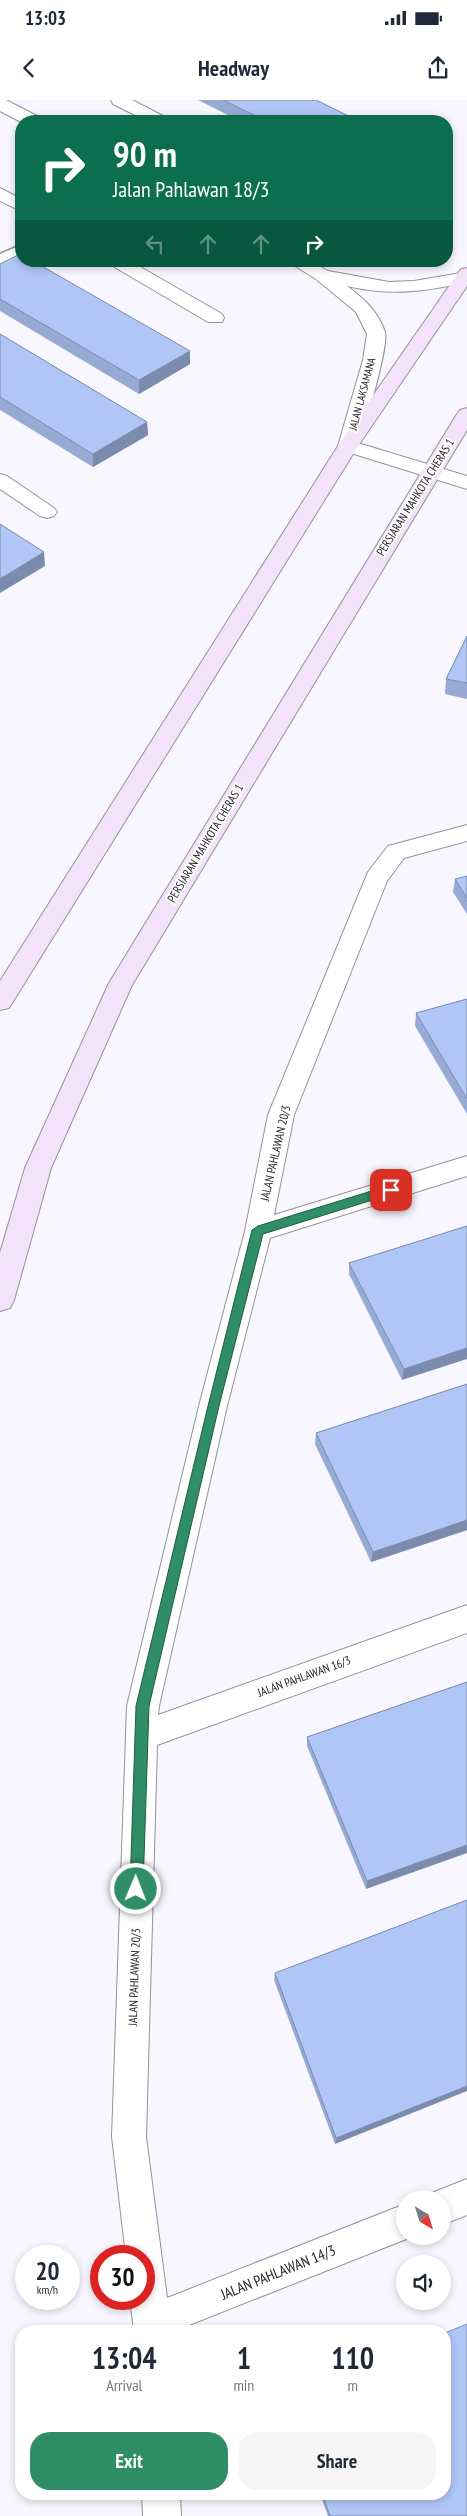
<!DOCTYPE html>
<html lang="en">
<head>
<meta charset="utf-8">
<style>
  :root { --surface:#fff; --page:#f6f6f7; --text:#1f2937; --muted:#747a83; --accent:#2f8e66 }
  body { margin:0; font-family:"PT Sans Narrow",sans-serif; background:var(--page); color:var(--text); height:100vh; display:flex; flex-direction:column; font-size:19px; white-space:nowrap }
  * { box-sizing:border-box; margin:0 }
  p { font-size:16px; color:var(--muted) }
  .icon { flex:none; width:28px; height:28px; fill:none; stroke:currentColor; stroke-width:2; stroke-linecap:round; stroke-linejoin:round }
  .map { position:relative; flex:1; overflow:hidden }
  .side { position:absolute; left:15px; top:2225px; width:436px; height:175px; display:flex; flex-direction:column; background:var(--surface); border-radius:20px; box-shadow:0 2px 8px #0003 }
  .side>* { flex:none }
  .guide { position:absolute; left:15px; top:15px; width:438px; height:152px; border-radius:20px; box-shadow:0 2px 8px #0003; background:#0b6e4f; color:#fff; overflow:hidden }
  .needle { width:32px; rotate:142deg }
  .tools { position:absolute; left:396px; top:2090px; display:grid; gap:10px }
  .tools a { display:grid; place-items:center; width:55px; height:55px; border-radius:50%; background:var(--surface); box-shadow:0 2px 8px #0003; font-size:25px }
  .speed { position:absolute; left:15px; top:2145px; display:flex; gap:10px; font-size:25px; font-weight:700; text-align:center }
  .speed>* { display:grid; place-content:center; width:65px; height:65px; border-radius:50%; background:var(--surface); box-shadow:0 2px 8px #0003; line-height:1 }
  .speed small { font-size:12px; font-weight:400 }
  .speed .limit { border:8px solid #d22; background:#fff; color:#111 }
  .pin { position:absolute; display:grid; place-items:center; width:42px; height:42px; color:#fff; margin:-21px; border-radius:10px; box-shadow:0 2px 8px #0006 }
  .me { position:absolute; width:55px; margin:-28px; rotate:1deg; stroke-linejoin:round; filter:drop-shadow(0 0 4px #0008) }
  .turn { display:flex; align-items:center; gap:18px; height:105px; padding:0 15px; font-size:22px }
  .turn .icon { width:65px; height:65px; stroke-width:2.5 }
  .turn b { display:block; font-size:35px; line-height:42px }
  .lanes { display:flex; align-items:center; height:48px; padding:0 15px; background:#0003; justify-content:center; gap:25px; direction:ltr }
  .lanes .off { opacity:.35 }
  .eta { display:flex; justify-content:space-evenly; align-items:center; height:85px; text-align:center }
  .eta b { font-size:30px; font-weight:600; line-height:35px }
  .button { display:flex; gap:10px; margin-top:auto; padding:10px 15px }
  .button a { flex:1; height:58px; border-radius:20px; background:var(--accent); color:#fff; font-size:20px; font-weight:600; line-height:58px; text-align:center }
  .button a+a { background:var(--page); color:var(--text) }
  .status { display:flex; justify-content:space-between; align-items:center; height:35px; padding:0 25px; background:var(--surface); direction:ltr }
  .status svg { height:14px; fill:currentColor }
  header { display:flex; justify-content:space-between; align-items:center; height:65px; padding:0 15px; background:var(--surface); font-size:22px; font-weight:600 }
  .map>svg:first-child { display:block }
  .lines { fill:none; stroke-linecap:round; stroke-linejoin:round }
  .service-casing { stroke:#939299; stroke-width:3 }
  .minor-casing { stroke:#939299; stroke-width:2 }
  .tertiary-casing { stroke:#939299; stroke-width:2 }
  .secondary-casing { stroke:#939299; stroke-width:2 }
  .service { fill:#fff; fill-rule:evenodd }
  .minor { fill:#fff; fill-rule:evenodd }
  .tertiary { fill:#fff; fill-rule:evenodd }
  .secondary { fill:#f3e2f9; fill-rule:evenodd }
  .wall { fill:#97aad4 }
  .shaded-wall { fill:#7b8bac }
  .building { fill:#b0c6f6; stroke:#7b8bac }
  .route { fill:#2f8e66; stroke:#1f5c42 }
  .labels { text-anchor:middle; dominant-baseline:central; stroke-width:4; stroke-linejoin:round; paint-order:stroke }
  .far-street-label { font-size:11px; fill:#27272a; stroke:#fff }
  .street-label { font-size:12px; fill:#27272a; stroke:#fff }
  .near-street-label { font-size:15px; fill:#27272a; stroke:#fff }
</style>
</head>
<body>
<div class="status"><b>13:03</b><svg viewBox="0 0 49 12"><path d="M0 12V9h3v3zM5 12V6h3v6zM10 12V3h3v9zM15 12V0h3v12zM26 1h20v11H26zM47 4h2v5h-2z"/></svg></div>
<header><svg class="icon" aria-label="back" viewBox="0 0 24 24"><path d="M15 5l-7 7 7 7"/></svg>Headway<svg class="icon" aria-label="share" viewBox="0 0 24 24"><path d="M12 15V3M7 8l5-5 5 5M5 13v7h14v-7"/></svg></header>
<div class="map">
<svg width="467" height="2416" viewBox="0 0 467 2416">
  <rect width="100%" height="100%" fill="#f8f7ff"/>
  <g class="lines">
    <defs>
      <path id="service" d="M21 145V157L0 166V154Z"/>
      <g id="minor">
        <path d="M111 0H132L165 17 167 21H147L113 4Z"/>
        <path d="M0 88 21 99V111L0 101Z"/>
        <path d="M108 161H130L222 214 224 218 222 222H208L111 165Z"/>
        <path d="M348 340 467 376V389L341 350 338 346 341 342Z"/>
        <path d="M0 374 7 376 54 408 57 412 54 416 47 418 40 416 0 389Z"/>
        <path d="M467 725V741L404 758 387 781 294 1015 274 1115 467 1056V1076L270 1138 227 1306 159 1606 158 1615 467 1505V1533L157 1645 146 2037 167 2198 405 2104V2136H414L174 2231H134L130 2199H144V2156H126L112 2037 127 1606 199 1306 245 1131 268 1015 368 772 388 746Z"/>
        <path d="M467 2079V2115L442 2125V2099H428L429 2094Z"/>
        <path d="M142 2394H180L181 2416H143Z"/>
      </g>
      <g id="tertiary">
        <path d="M0 0H6L39 17 41 21 21 22 0 11Z"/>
        <path d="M287 161H310L328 171 389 182 414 181 467 172V182C423 192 391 196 347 186 364 199 378 211 385 232 389 245 363 338 355 350H341L338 346 363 260 367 234 356 212 316 179Z"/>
      </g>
      <g id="secondary">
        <path d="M467 168V186L358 346 9 908 0 910V881L338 346 461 169Z"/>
        <path d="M467 308V330L132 885 51 1068 14 1200 10 1208 0 1211V1153L25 1068 109 883 457 314 460 310Z"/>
      </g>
    </defs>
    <use href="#service" class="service-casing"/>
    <use href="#minor" class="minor-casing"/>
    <use href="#tertiary" class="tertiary-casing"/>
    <use href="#secondary" class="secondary-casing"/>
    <use href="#service" class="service"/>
    <use href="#minor" class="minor"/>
    <use href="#tertiary" class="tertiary"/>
    <use href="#secondary" class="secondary"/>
  </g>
  <g class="wall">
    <path d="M198 0H316L359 21H240Z"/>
    <path d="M0 164 190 251V264L139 294 0 211Z"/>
    <path d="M0 234 147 322 148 335 93 367 0 310Z"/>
    <path d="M467 536V599L445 594 446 579Z"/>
    <path d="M467 776V814L453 792 455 779Z"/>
    <path d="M467 899V1014L415 926 416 913Z"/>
    <path d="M467 1126 402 1280 349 1174V1163Z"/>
    <path d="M467 1284V1430L371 1462 315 1344 316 1333Z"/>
    <path d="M467 1582 366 1789 307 1646V1637Z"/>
    <path d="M467 1800 335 2044 274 1880 275 1873Z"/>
    <path d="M320 2394H445L467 2416H328Z"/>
  </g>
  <g class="shaded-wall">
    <path d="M190 251V264L139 294V280Z"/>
    <path d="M147 322 148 335 93 367V354Z"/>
    <path d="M44 452 45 466 0 493V479Z"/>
    <path d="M467 1248V1259L402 1280 404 1269Z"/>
    <path d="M467 1420V1430L371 1462 373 1452Z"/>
    <path d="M467 1745V1753L366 1789 367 1781Z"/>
    <path d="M467 1986V1991L335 2044 336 2038Z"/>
  </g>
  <g class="building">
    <path d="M223 0H316L359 21H266Z"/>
    <path d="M20 154 21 155V161H33L190 251 139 280 0 199V164Z"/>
    <path d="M0 234 147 322 93 354 0 297Z"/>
    <path d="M0 424 44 452 0 479Z"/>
    <path d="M467 536V583L446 579Z"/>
    <path d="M467 776V798L455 779Z"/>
    <path d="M467 899V999L416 913Z"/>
    <path d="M467 1126V1248L404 1269 349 1163Z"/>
    <path d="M467 1284V1420L373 1452 316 1333Z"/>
    <path d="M467 1582V1745L367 1781 307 1637Z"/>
    <path d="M467 1800V1986L336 2038 275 1873Z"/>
    <path d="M467 2224V2416H330L322 2394H445V2233Z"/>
  </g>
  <path class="route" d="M391 1085 396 1090 395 1093 263 1134 219 1306 149 1606 143 1789 141 1793 136 1795 132 1793 130 1789 136 1606 208 1306 252 1130 258 1126Z"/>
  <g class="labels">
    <g class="far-street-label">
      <text transform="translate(362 294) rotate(-75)">JALAN LAKSAMANA</text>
    </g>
    <g class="street-label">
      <text transform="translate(415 397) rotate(-58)">PERSIARAN MAHKOTA CHERAS 1</text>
      <text transform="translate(205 743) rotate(-59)">PERSIARAN MAHKOTA CHERAS 1</text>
      <text transform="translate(275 1053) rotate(-77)">JALAN PAHLAWAN 20/3</text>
      <text transform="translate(304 1576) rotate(-20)">JALAN PAHLAWAN 16/3</text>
      <text transform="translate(134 1877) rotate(-88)">JALAN PAHLAWAN 20/3</text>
    </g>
    <g class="near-street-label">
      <text transform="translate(278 2172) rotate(-22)">JALAN PAHLAWAN 14/3</text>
    </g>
  </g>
</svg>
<div class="tools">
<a><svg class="needle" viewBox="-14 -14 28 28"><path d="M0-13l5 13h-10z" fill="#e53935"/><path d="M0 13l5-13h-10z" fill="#747a83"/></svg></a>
<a><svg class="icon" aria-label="sound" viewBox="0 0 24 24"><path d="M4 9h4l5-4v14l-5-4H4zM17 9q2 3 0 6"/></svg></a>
</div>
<div class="speed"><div>20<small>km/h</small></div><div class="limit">30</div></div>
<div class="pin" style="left:391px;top:1090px;background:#d93025"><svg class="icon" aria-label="arrive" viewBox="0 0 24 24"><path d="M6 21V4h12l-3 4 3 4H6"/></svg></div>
<svg class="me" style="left:136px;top:1789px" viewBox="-20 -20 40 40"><circle r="17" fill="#2f8e66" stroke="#fff" stroke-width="3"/><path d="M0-11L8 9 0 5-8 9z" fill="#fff"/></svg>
<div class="guide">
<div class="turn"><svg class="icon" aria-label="right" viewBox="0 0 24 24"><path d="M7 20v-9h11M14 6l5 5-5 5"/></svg><div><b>90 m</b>Jalan Pahlawan 18/3</div></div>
<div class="lanes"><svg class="icon off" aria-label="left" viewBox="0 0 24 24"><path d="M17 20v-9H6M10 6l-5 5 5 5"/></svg><svg class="icon off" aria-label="ahead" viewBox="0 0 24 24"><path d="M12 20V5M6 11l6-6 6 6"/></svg><svg class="icon off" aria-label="ahead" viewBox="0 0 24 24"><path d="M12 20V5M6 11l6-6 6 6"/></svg><svg class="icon" aria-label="right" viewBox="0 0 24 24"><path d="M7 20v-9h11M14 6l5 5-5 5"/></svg></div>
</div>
<section class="side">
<div class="eta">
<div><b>13:04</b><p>Arrival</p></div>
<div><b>1</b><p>min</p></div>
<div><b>110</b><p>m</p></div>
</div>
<div class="button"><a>Exit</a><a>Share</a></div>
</section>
</div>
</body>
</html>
